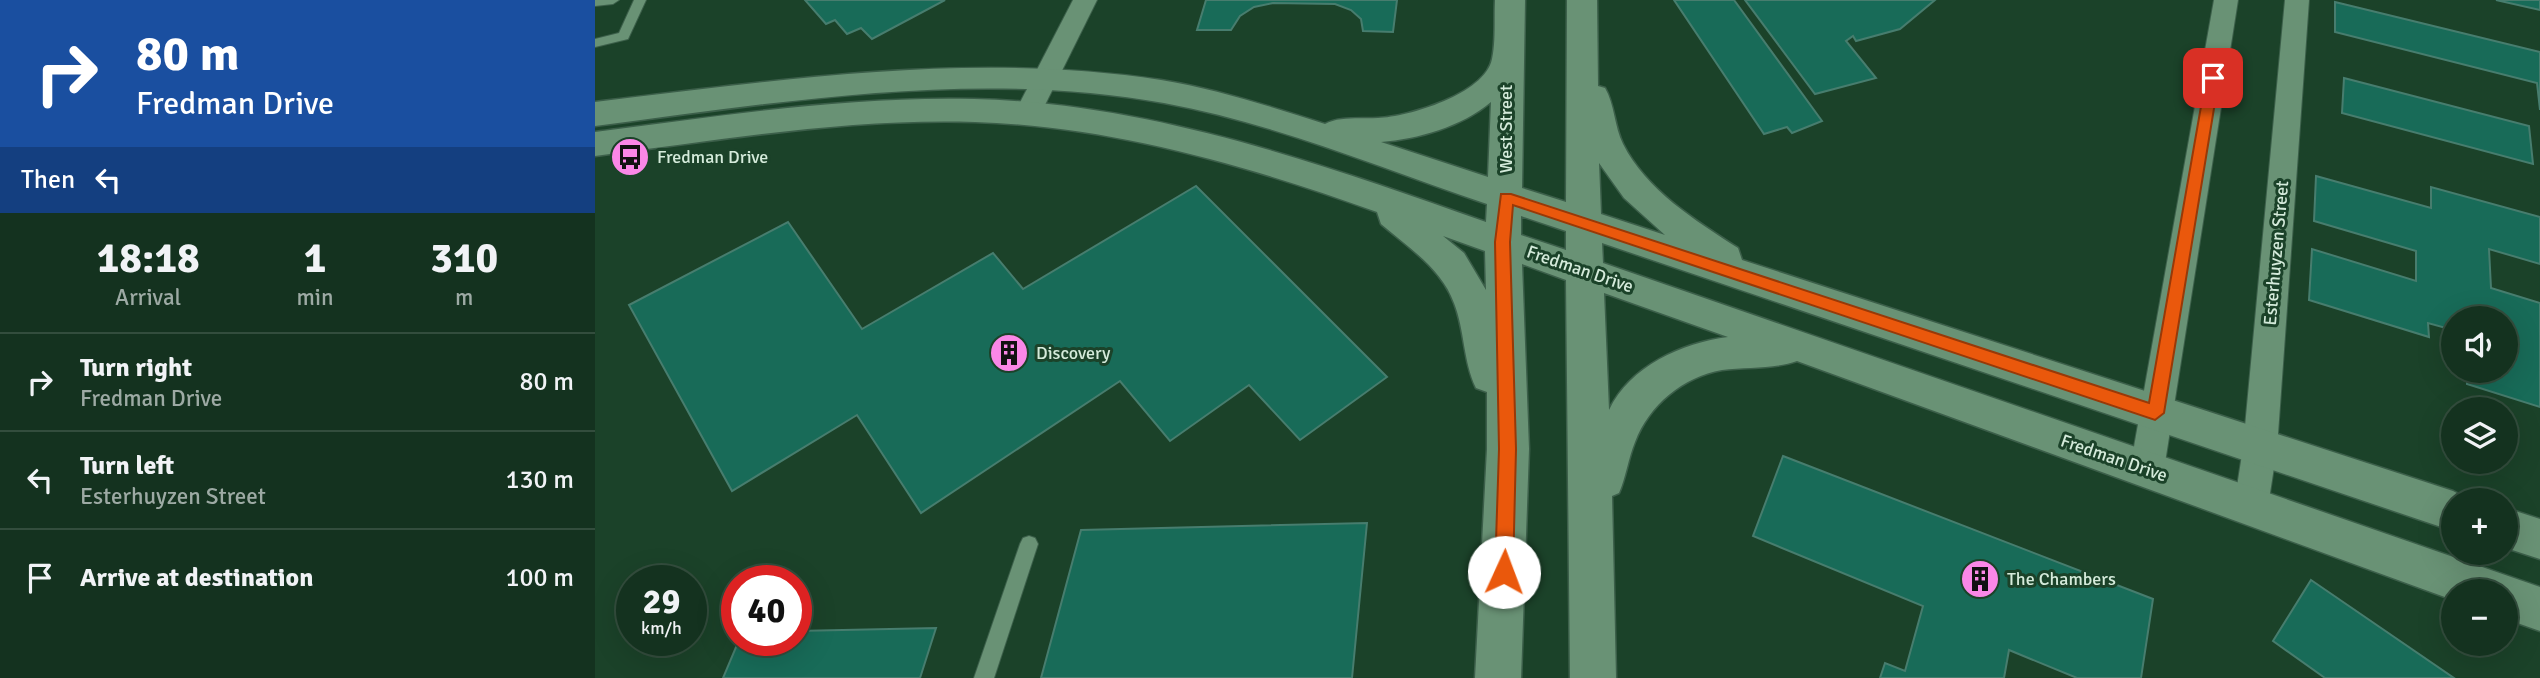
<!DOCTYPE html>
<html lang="en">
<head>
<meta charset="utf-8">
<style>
  :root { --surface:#14321f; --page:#213e2c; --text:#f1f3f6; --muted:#9daaa4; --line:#334d3d }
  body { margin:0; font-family:Signika,sans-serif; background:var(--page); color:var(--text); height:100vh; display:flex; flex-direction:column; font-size:26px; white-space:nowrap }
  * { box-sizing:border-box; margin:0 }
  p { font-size:23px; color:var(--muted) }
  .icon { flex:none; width:38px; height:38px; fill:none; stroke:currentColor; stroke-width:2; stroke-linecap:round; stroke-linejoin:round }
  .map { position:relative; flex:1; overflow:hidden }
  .drawer { display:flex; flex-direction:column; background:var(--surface); width:595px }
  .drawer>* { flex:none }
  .banner { background:#1a4fa0; color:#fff; overflow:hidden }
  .tools { position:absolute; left:1846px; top:306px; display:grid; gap:14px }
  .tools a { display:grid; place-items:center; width:77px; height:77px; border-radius:50%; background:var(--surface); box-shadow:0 7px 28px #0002,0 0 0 2px var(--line); font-size:35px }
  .speed { position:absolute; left:21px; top:565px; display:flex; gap:14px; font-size:35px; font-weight:700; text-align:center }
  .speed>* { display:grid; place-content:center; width:91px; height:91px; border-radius:50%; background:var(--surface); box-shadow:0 7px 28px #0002,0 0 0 2px var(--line); line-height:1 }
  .speed small { font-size:18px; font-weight:400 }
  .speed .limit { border:10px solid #d22; background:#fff; color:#111 }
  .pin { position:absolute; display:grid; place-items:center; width:60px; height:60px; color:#fff; margin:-30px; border-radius:14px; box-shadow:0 4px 10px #0006 }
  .me { position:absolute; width:77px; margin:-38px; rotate:2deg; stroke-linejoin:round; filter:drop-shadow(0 0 5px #0008) }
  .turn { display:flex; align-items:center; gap:24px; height:147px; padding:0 21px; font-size:32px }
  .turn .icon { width:91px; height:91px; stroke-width:2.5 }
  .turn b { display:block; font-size:49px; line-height:60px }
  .then { display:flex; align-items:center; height:66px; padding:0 21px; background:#0003; gap:14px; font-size:26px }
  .eta { display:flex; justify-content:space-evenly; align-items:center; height:119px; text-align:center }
  .eta b { font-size:42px; font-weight:800; line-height:49px }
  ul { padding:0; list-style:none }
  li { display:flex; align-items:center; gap:21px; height:98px; padding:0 21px; border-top:2px solid var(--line) }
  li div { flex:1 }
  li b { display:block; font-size:26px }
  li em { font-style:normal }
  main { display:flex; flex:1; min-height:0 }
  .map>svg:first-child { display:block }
  .building { fill:#186b58; stroke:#477d6e; stroke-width:2 }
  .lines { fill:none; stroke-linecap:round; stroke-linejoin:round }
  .service-casing { stroke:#3c5f4a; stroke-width:2 }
  .minor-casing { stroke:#3c5f4a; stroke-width:2 }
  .tertiary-casing { stroke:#3c5f4a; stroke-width:3 }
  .service { fill:#699275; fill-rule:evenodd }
  .minor { fill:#699275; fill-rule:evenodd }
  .tertiary { fill:#699275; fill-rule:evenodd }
  .route { fill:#ea580c; stroke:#983908; stroke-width:2 }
  .labels { text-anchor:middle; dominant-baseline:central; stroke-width:6; stroke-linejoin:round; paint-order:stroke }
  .street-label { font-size:18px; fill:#d5ebdb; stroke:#1b4229 }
  .poi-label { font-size:18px; fill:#d5ebdb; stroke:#1b4229; text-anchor:start }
</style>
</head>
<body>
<main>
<section class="drawer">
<div class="banner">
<div class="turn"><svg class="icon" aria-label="right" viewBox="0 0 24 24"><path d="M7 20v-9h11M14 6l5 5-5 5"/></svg><div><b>80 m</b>Fredman Drive</div></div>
<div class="then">Then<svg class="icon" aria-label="left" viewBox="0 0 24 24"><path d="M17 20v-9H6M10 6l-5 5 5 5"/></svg></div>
</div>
<div class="eta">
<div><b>18:18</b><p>Arrival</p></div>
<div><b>1</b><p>min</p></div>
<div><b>310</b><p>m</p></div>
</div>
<ul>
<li><svg class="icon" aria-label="right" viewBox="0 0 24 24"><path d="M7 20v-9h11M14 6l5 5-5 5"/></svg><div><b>Turn right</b><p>Fredman Drive</p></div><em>80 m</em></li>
<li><svg class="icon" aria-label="left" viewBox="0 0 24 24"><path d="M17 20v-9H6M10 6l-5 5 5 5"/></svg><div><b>Turn left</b><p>Esterhuyzen Street</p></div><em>130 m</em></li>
<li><svg class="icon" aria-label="arrive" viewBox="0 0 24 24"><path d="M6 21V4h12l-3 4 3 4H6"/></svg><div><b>Arrive at destination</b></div><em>100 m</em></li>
</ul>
</section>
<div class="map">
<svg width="1945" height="678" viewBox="0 0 1945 678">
  <rect width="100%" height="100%" fill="#1b4229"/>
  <g class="building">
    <path d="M210 0H350L277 39 266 28 252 34 240 20 231 24Z"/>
    <path d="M611 0H802L798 32 768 31 766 19 756 10 740 4 678 3 659 7 645 16 636 30H602Z"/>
    <path d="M1079 0H1139L1227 121 1197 133 1192 127 1169 134Z"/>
    <path d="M1150 0H1340L1305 29 1261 41 1258 36 1251 41 1281 78 1220 94Z"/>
    <path d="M1901 0H1945V10Z"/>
    <path d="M1740 2 1945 52V110L1942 83 1740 32Z"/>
    <path d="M1749 78 1934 126 1938 164 1747 113Z"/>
    <path d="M1721 176 1836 208V187L1945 217V264L1894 249 1896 288 1945 303V407L1872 384V371H1911V318H1858V330L1833 323 1834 337 1714 300 1717 249 1821 281V251L1719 221Z"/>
    <path d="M601 186 792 377 705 440 654 385 575 441 525 381 326 513 262 415 137 491 34 305 193 222 267 329 398 253 428 289Z"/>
    <path d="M1188 456 1558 599 1546 678H1482L1414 650 1409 678H1285L1290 663 1310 671 1328 606 1158 536Z"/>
    <path d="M772 523 757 678H446L486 530Z"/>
    <path d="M1716 580 1859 678H1730L1678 641Z"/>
    <path d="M341 628 325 678H128L144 640H201V631Z"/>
  </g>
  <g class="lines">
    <defs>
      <g id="service">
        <path d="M0 0H24L18 4 0 6Z"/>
        <path d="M39 0H51L33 39 0 47V39L24 33Z"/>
        <path d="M434 536 440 538 443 544 399 678H379L425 544 428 538Z"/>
      </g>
      <g id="minor">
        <path d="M478 0H502L442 121 432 124 422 121 419 114Z"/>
        <path d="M1619 0H1643L1569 469 1564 480 1552 484 1540 480 1535 469Z"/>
        <path d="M1690 0H1714L1682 448 1673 506 1668 517 1656 522 1644 517 1639 506 1648 448Z"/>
      </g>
      <g id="tertiary">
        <path d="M900 0H930L927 188 971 202 972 0H1002L1003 86 1010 88C1020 105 1019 126 1028 144 1051 190 1101 221 1143 248L1147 260 1858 491 1875 500H1858V531L1007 243 1008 263 1945 587V631L1911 619V592H1858V600L1202 361C1179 369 1151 367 1127 370 1088 377 1054 405 1040 442 1033 459 1031 477 1024 493L1017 496 1021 678H975L971 280 927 264 934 449 926 678H880L892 449V392L881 388C868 361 870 331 859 303 847 269 813 247 786 224L782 212C654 166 517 126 380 122 253 118 126 140 0 156V132C126 116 252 96 379 99 555 103 727 164 891 222L892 204C786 168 679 123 569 103 381 69 187 102 0 126V102C188 80 377 51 566 80 622 89 676 107 730 124 744 116 766 119 783 118 813 117 890 94 897 59 901 41 899 19 900 0ZM896 102 893 177 786 142C823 139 866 127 896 102ZM1004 163 1029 198 1070 235 1006 214ZM926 216 971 231V250L926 235ZM848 236 890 251 891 290 869 253ZM1009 293 1133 337C1087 343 1035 366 1014 410Z"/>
        <path d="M1911 508 1945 519V559L1911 548Z"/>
      </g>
    </defs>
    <use href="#service" class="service-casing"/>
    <use href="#minor" class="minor-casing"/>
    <use href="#tertiary" class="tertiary-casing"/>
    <use href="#service" class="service"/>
    <use href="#minor" class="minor"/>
    <use href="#tertiary" class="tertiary"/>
  </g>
  <path class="route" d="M1618 74 1624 78 1569 413 1560 420 918 205 915 242 921 449 918 572 915 579 909 581 902 579 900 572 904 449 900 242 906 194H916L1554 403 1611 78Z"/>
  <defs>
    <symbol id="bus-disc" viewBox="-11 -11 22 22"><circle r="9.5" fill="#fa87e7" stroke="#1b4229"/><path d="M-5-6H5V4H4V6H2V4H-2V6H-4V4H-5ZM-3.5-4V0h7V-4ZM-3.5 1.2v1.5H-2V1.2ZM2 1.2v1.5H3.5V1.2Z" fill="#111"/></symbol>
    <symbol id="building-disc" viewBox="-11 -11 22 22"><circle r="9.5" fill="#fa87e7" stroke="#1b4229"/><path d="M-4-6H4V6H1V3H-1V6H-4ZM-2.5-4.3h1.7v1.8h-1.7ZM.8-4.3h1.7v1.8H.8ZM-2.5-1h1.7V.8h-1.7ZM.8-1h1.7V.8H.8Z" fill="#111"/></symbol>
  </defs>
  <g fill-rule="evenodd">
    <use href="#bus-disc" x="13" y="135" width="44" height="44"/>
    <use href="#building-disc" x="392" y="331" width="44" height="44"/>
    <use href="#building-disc" x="1363" y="557" width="44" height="44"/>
  </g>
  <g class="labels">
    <g class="street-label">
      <text transform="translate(911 129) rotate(-90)">West Street</text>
      <text transform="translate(1681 253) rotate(-85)">Esterhuyzen Street</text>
      <text transform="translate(985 269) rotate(19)">Fredman Drive</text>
      <text transform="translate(1519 458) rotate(19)">Fredman Drive</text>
    </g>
    <g class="poi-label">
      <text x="62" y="157">Fredman Drive</text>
      <text x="441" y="353">Discovery</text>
      <text x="1412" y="579">The Chambers</text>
    </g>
  </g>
</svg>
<div class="tools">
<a><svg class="icon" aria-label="sound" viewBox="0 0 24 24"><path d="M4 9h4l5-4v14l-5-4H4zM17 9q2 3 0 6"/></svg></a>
<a><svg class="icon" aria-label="layers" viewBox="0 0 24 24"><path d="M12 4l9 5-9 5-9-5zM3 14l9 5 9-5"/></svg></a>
<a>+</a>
<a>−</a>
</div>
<div class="speed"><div>29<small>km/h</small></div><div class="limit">40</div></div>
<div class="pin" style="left:1618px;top:78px;background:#d93025"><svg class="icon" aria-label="arrive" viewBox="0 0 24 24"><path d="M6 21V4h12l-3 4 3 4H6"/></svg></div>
<svg class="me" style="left:909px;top:572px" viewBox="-20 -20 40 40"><circle r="19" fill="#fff"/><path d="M0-13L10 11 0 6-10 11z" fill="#ea580c"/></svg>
</div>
</main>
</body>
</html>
